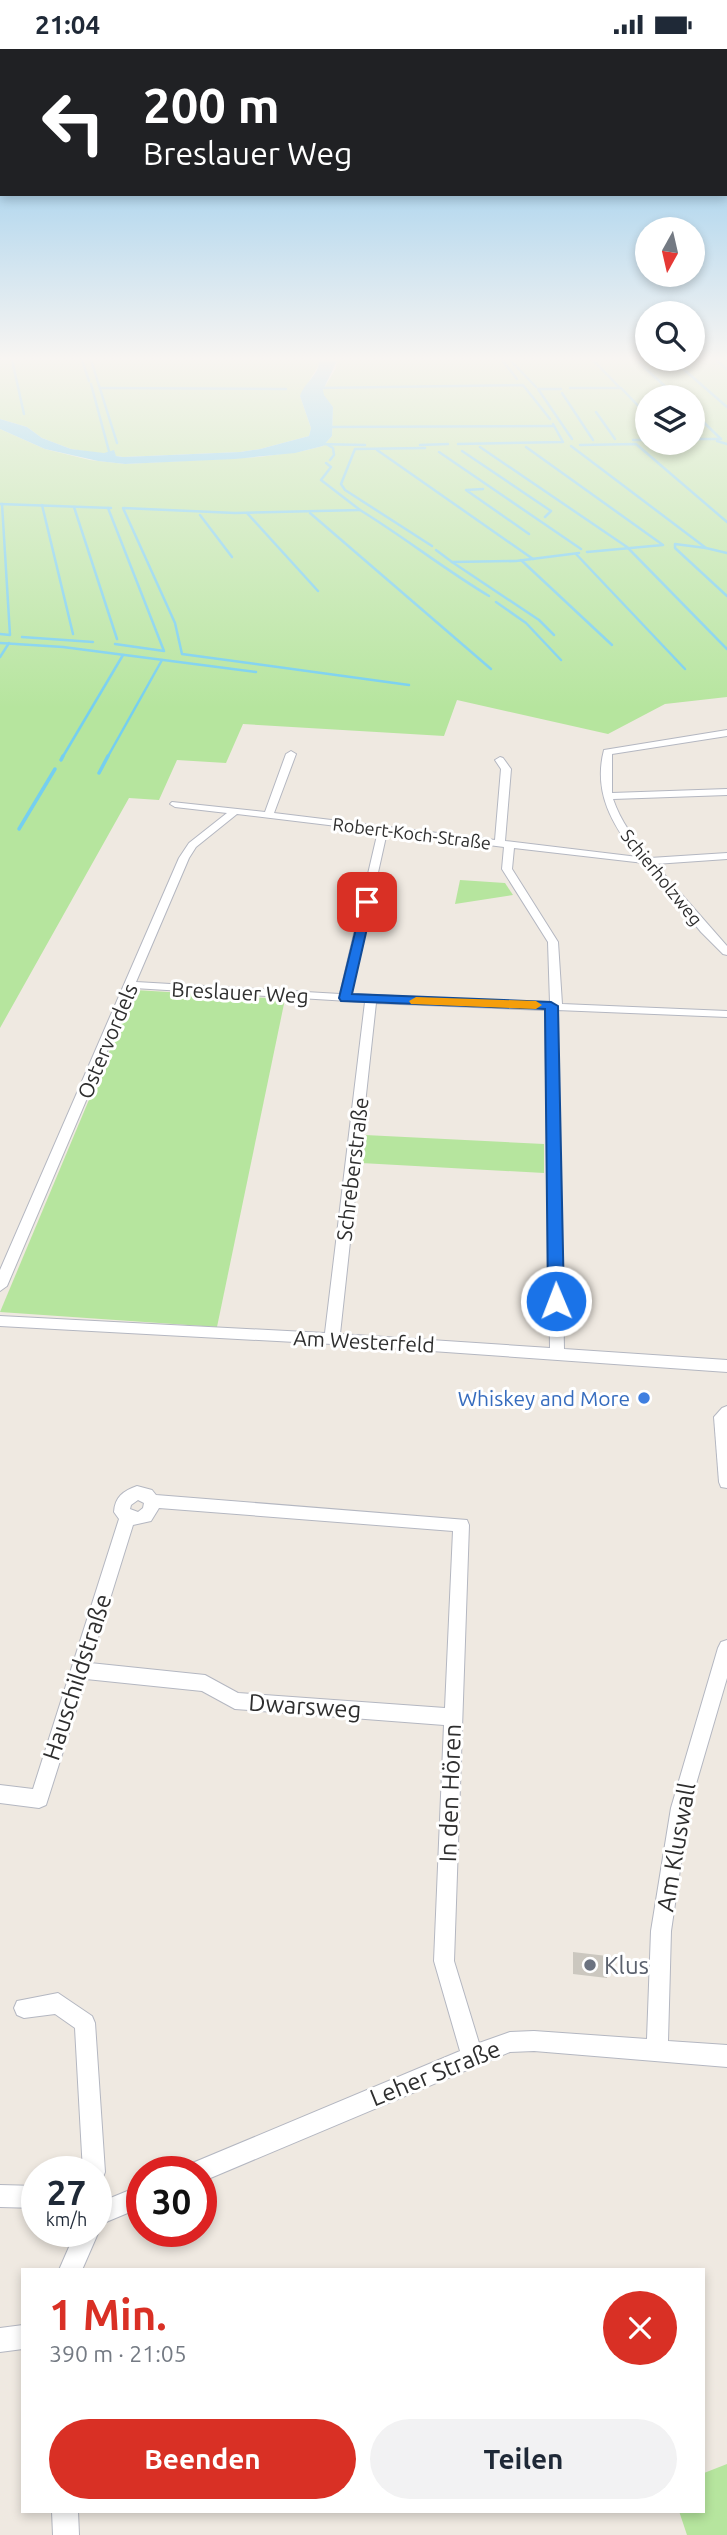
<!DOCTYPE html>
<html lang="de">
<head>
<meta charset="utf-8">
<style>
  :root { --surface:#fff; --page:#f2f2f3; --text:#1f2937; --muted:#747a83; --accent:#d93025 }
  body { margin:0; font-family:Ubuntu,sans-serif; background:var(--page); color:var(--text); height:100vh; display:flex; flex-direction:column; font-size:26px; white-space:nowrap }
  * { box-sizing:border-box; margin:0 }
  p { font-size:23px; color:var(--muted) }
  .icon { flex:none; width:38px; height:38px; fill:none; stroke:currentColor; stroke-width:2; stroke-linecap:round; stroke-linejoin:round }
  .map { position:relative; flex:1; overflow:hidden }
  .drawer { position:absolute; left:21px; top:2219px; width:684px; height:245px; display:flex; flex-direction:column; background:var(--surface); border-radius:0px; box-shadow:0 4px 10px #0003 }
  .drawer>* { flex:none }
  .banner { position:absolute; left:0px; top:0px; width:728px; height:147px; box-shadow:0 4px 10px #0003; background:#202124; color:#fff; overflow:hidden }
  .needle { width:46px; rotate:188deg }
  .fabs { position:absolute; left:635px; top:168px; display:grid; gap:14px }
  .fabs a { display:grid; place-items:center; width:70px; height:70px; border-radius:50%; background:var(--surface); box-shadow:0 4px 10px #0003; font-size:35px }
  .speed { position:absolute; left:21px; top:2107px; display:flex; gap:14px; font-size:35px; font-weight:700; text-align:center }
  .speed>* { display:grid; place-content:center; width:91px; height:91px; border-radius:50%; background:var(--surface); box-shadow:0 4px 10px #0003; line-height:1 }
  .speed small { font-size:18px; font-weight:400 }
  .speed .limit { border:10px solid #d22; background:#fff; color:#111 }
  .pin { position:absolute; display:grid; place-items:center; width:60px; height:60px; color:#fff; margin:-30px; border-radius:14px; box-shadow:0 4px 10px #0006 }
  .me { position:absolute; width:77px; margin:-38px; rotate:359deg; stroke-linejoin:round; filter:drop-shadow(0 0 5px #0008) }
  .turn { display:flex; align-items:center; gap:24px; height:147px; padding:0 28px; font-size:32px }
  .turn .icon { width:91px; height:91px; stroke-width:2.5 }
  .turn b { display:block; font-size:49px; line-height:60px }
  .round { display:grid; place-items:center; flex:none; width:74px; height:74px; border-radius:37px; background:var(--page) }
  .summary { display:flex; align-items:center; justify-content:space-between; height:119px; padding:0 28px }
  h1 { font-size:42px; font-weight:700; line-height:52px; color:var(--accent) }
  .action { display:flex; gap:14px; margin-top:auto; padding:14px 28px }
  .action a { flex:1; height:80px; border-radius:42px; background:var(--accent); color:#fff; font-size:28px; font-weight:700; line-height:80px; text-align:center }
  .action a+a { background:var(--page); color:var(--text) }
  .status { display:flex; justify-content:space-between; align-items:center; height:49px; padding:0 35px; background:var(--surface); direction:ltr }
  .status svg { height:19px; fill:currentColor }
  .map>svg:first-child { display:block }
  .green { fill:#b6e59e; fill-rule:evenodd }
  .water { fill:#75cff0 }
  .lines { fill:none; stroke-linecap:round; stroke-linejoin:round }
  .stream-far1 { stroke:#75cff0; stroke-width:2.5 }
  .stream { stroke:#75cff0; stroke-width:3.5 }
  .building { fill:#cbc7bf }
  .minor-casing { stroke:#b4b7c1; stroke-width:2 }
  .minor { fill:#fff; fill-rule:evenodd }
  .route { fill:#1a73e8; stroke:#114b97; stroke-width:2 }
  .slow { fill:#f59e0b }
  .shop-dot { fill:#3f7fe0; stroke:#fff; stroke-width:2.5 }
  .worship-dot { fill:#6b7280; stroke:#fff; stroke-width:2.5 }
  .labels { text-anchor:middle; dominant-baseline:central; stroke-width:6; stroke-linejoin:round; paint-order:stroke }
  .far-street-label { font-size:18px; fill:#2e2e2e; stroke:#fff }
  .street-label { font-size:21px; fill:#2e2e2e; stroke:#fff }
  .shop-label { font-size:21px; fill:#366cbe; stroke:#fff; text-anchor:end }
  .near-street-label { font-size:24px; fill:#2e2e2e; stroke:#fff }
  .near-worship-label { font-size:24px; fill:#5b616d; stroke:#fff; text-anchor:start }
</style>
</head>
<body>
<div class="status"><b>21:04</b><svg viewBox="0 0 49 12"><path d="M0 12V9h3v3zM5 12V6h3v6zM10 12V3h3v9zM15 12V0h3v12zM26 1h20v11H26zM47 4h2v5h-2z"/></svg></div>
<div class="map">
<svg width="727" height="2486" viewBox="0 0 727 2486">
  <rect width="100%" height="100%" fill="#efe9e1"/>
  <g class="green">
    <path d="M0 311H319L320 314 300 347 311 379 309 387 260 400 240 403 123 408 71 400 42 389 27 378 0 370Z"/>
    <path d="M337 311H727V648L665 655 608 685 457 651 444 687 243 675 226 714 177 711 159 751 129 749 0 979V380L45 400 90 411 125 415 259 408 303 402 323 397 332 387 333 358 323 346V341L336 319ZM648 348H693V394H648Z"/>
    <path d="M460 831 505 834 513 846 455 855Z"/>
    <path d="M135 941 285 950 217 1278 0 1263Z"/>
    <path d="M365 1086 544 1095V1124L361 1114Z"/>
    <path d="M727 2415V2486H687L679 2462H704V2424Z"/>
  </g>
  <path class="water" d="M319 311 337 312 323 341 324 346 333 358 332 387 323 397 295 404 235 410 125 415 98 412 45 400 0 380V370L27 378 42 389 71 400 104 404 114 401 116 407 123 408 240 403 260 400 309 387 311 379 300 347C304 334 320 325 319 311Z"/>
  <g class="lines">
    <g class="stream-far1">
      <path d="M12 311 24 365"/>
      <path d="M82 311 89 332"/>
      <path d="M91 311 117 394"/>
      <path d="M502 311 517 330"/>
      <path d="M510 311 536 338"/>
      <path d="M593 311 620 339"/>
      <path d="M636 311 677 348"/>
      <path d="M673 311 727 358"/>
      <path d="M716 311 727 320"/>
      <path d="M91 335 110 406"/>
      <path d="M100 339 286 340"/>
      <path d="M318 339 523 336 550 370"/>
      <path d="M570 339H621L648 367"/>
      <path d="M561 340H538L572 390"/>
      <path d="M562 344 593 391"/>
      <path d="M596 363 615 390"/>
      <path d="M693 363 721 390H695"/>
      <path d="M326 378 554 377"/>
      <path d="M633 391H648"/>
      <path d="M717 392 727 395"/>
      <path d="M645 394H660"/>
      <path d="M318 395 365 396"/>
      <path d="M458 395 563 393 553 375"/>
      <path d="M328 396 333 399 334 406 330 411"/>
      <path d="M420 396 448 395"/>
      <path d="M580 396 636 395 727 473"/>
      <path d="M571 397 706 499 727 504"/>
      <path d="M480 398 627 498 727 600"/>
      <path d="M526 398 663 496 587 503"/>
      <path d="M425 399 355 400 341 435 345 441 432 497"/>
      <path d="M377 401 533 510"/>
      <path d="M462 402 551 462 545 468"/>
      <path d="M439 403 581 500"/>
      <path d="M326 414 331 418 321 431 360 461 235 464 123 459 175 574 182 605 409 636"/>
      <path d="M483 440 466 441 529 485"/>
      <path d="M0 455 111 459"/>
      <path d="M42 456 73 585"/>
      <path d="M74 458 117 590"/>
      <path d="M108 459 164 602 115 595"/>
      <path d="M360 461C404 488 444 520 489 547"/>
      <path d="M247 464 318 542"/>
      <path d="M310 464 491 620"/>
      <path d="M200 466 232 508"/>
      <path d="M706 499 675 495V499L727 547"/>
      <path d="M436 501 452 513 516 512 579 504"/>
      <path d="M576 505 685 620"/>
      <path d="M521 511 612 596"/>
      <path d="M452 513 539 571 554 586"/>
      <path d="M496 553 526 574 561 611"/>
      <path d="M0 585 10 586 2 455"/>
      <path d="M22 588 93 593"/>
      <path d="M0 594 63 598 256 623"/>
      <path d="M0 608 9 594"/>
      <path d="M62 709 123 606"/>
      <path d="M107 709 162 611"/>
    </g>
    <g class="stream">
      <path d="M61 711 63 707"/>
      <path d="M99 724 108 707"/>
      <path d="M19 780 55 720"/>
    </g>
  </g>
  <path class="building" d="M573 1903 607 1907V1929L573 1925Z"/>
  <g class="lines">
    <defs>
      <g id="minor">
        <path d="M727 681V687L612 705V744L727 740V746L613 750C621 773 634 790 650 809L727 804V810L655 815 727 897V906L723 905 701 883 644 814 514 799 512 820 558 893 562 955 727 962V968L557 961 564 1300 727 1311V1323L332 1295 0 1277V1267L325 1284 365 953 134 939 7 1237 0 1242V1221L179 809 189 794 227 764 175 758 170 755 172 753 265 763 286 705 291 702 296 705 274 764 495 791 501 720 495 711 500 708 503 709 511 720 505 792 638 808C612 776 593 743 604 701ZM237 765 378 782 340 945 136 933 189 809 196 798ZM387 783 504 798 502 820 548 893 550 954 351 945ZM376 954 545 961 550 1299 340 1285Z"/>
        <path d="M727 1357V1439L721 1438 719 1433 714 1368 722 1359Z"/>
        <path d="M137 1437 152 1441 156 1446 467 1471 469 1476 454 1912 479 1994 510 1983 534 1982 647 1990 651 1882 671 1759 718 1599 721 1593 727 1591V1629L689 1759 671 1882 668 1992 727 1996V2018L534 2002 510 2003 201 2133V2123H187L190 2115 460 2002 434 1912 444 1676 235 1660 202 1642 86 1630 46 1756 39 1759 0 1754V1736L33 1740 119 1470 114 1463C115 1448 123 1442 137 1437ZM138 1451 144 1454 143 1459 138 1463 130 1460 131 1456ZM159 1459 453 1482 445 1659 238 1644 205 1626 90 1614 133 1476 151 1472Z"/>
        <path d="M58 1944 92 1967 95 1974 105 2123 102 2131 98 2133 104 2135 108 2150 142 2136V2158L99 2176 97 2175 99 2182 82 2221H59L76 2182H96V2123H83L75 1979 55 1965 24 1969 17 1966 14 1959 17 1952Z"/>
        <path d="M0 2136 37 2137V2159L0 2158Z"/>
        <path d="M23 2276V2300L0 2303V2279Z"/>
        <path d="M52 2462H78L79 2486H53Z"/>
      </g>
    </defs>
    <use href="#minor" class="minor-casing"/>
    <use href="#minor" class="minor"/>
  </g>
  <linearGradient id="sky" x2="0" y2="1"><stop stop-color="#7abfeb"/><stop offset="0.47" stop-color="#f8f5f2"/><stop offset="1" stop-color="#f8f5f2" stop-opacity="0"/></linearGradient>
  <rect width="727" height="659" fill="url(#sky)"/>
  <path class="route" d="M363 851 373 853 352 945 551 953 558 957 564 1252 562 1256H551L548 1252 545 960 341 952 339 949Z"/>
  <path class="slow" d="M416 948 536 952 542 956 536 960 411 955 409 952Z"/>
  <circle class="shop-dot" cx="644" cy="1349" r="7"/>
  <circle class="worship-dot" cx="590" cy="1916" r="7"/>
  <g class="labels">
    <g class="far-street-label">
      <text transform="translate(412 784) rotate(7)">Robert-Koch-Straße</text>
      <text transform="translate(662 828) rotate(51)">Schierholzweg</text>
    </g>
    <g class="street-label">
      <text transform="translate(240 943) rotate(3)">Breslauer Weg</text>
      <text transform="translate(107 992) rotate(-67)">Ostervordels</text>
      <text transform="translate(352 1120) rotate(-83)">Schreberstraße</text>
      <text transform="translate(364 1292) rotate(3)">Am Westerfeld</text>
    </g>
    <g class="shop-label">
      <text x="630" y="1349">Whiskey and More</text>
    </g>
    <g class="near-street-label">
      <text transform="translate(77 1628) rotate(-72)">Hauschildstraße</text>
      <text transform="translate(305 1657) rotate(4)">Dwarsweg</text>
      <text transform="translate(450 1744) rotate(-88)">In den Hören</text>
      <text transform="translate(676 1798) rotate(-80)">Am Kluswall</text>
      <text transform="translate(435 2024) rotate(-22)">Leher Straße</text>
    </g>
    <g class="near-worship-label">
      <text x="604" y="1916">Klus</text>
    </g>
  </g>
</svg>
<div class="fabs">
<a><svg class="needle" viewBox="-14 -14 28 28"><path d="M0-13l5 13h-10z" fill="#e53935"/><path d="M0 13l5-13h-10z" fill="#747a83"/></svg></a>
<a><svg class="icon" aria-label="search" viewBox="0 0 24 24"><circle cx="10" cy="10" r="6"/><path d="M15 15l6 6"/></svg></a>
<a><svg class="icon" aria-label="layers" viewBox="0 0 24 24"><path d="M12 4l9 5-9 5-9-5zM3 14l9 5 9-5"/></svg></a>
</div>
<div class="speed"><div>27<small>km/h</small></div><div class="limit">30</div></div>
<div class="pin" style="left:367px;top:853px;background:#d93025"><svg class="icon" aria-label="arrive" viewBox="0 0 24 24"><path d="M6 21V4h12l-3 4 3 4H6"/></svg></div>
<svg class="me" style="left:556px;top:1252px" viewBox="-20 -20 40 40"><circle r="17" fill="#1a73e8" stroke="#fff" stroke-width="3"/><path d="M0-11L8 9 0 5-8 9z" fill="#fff"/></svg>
<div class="banner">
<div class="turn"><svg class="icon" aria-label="left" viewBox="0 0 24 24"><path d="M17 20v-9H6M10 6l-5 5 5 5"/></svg><div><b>200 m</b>Breslauer Weg</div></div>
</div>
<section class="drawer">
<div class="summary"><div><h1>1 Min.</h1><p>390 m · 21:05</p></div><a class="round" style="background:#d93025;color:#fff"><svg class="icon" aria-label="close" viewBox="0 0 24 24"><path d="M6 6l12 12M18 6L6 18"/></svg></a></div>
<div class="action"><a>Beenden</a><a>Teilen</a></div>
</section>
</div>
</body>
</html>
